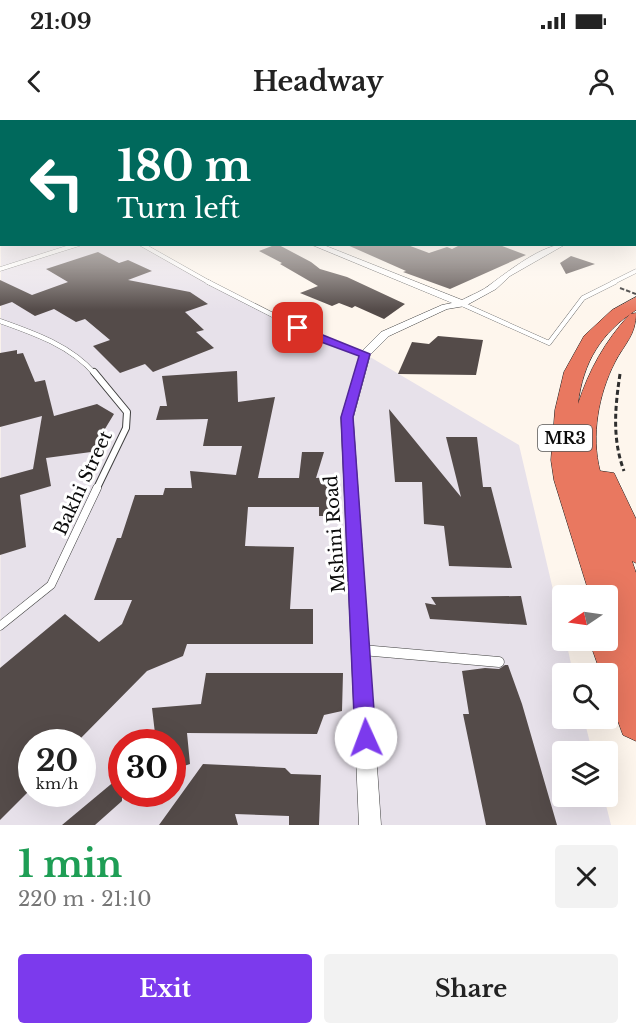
<!DOCTYPE html>
<html lang="en">
<head>
<meta charset="utf-8">
<style>
  :root { --surface:#fff; --page:#f2f2f2; --text:#222; --muted:#767676; --accent:#7c3aed }
  body { margin:0; font-family:"Libre Baskerville",serif; background:var(--page); color:var(--text); height:100vh; display:flex; flex-direction:column; font-size:22px; white-space:nowrap }
  * { box-sizing:border-box; margin:0 }
  p { font-size:20px; color:var(--muted) }
  .icon { flex:none; width:33px; height:33px; fill:none; stroke:currentColor; stroke-width:2; stroke-linecap:round; stroke-linejoin:round }
  .map { position:relative; height:705px; overflow:hidden }
  .sheet { display:flex; flex-direction:column; background:var(--surface); flex:1 }
  .sheet>* { flex:none }
  .hud { position:absolute; left:0px; top:0px; width:636px; height:126px; box-shadow:0 6px 24px #0002; background:#00695c; color:#fff; overflow:hidden }
  .needle { width:39px; rotate:257deg }
  .controls { position:absolute; left:552px; top:465px; display:grid; gap:12px }
  .controls a { display:grid; place-items:center; width:66px; height:66px; border-radius:6px; background:var(--surface); box-shadow:0 6px 24px #0002; font-size:30px }
  .speed { position:absolute; left:18px; top:609px; display:flex; gap:12px; font-size:30px; font-weight:700; text-align:center }
  .speed>* { display:grid; place-content:center; width:78px; height:78px; border-radius:50%; background:var(--surface); box-shadow:0 6px 24px #0002; line-height:1 }
  .speed small { font-size:15px; font-weight:400 }
  .speed .limit { border:9px solid #d22; background:#fff; color:#111 }
  .pin { position:absolute; display:grid; place-items:center; width:51px; height:51px; color:#fff; margin:-26px; border-radius:12px; box-shadow:0 3px 9px #0006 }
  .me { position:absolute; width:66px; margin:-33px; rotate:358deg; stroke-linejoin:round; filter:drop-shadow(0 0 4px #0008) }
  .turn { display:flex; align-items:center; gap:21px; height:126px; padding:0 18px; font-size:27px }
  .turn .icon { width:78px; height:78px; stroke-width:2.5 }
  .turn b { display:block; font-size:42px; line-height:51px }
  .round { display:grid; place-items:center; flex:none; width:63px; height:63px; border-radius:6px; background:var(--page) }
  .overview { display:flex; align-items:center; justify-content:space-between; height:102px; padding:0 18px }
  h1 { font-size:36px; font-weight:700; line-height:45px; color:#1e9e55 }
  .cta { display:flex; gap:12px; margin-top:auto; padding:12px 18px }
  .cta a { flex:1; height:69px; border-radius:6px; background:var(--accent); color:#fff; font-size:24px; font-weight:700; line-height:69px; text-align:center }
  .cta a+a { background:var(--page); color:var(--text) }
  .status { display:flex; justify-content:space-between; align-items:center; height:42px; padding:0 30px; background:var(--surface); direction:ltr }
  .status svg { height:16px; fill:currentColor }
  header { display:flex; justify-content:space-between; align-items:center; height:78px; padding:0 18px; background:var(--surface); font-size:27px; font-weight:700 }
  .map>svg:first-child { display:block }
  .industrial { fill:#e7e1ea; fill-rule:evenodd }
  .building { fill:#544b49 }
  .lines { fill:none; stroke-linecap:round; stroke-linejoin:round }
  .lane-far4-casing { stroke:#3f3f3f; stroke-width:4.5 }
  .lane-far3-casing { stroke:#3f3f3f; stroke-width:5 }
  .lane-far2-casing { stroke:#3f3f3f; stroke-width:8 }
  .lane-far1-casing { stroke:#3f3f3f; stroke-width:9 }
  .lane-casing { stroke:#3f3f3f; stroke-width:11 }
  .street-casing { stroke:#3f3f3f; stroke-width:1 }
  .highway-casing { stroke:#1d1d1d; stroke-width:1 }
  .path { stroke:#2e2e2e; stroke-width:3; stroke-dasharray:5 3; stroke-linecap:butt }
  .lane-far4 { stroke:#fff; stroke-width:4 }
  .lane-far3 { stroke:#fff; stroke-width:4.5 }
  .lane-far2 { stroke:#fff; stroke-width:6 }
  .lane-far1 { stroke:#fff; stroke-width:8 }
  .lane { stroke:#fff; stroke-width:10 }
  .street { fill:#fff; fill-rule:evenodd }
  .highway { fill:#e97860; fill-rule:evenodd }
  .path-bridge { stroke:#2e2e2e; stroke-width:2; stroke-dasharray:4.5 2; stroke-linecap:butt }
  .route { fill:#7c3aed; stroke:#51269a; stroke-width:1.5 }
  .labels { text-anchor:middle; dominant-baseline:central; stroke-width:6; stroke-linejoin:round; paint-order:stroke }
  .shield { fill:#fff; stroke:#555; stroke-width:1.5 }
  .shield-label { font-size:16px; font-weight:bold; fill:#0c0c0c }
  .street-label { font-size:18px; fill:#0c0c0c; stroke:#fff }
</style>
</head>
<body>
<div class="status"><b>21:09</b><svg viewBox="0 0 49 12"><path d="M0 12V9h3v3zM5 12V6h3v6zM10 12V3h3v9zM15 12V0h3v12zM26 1h20v11H26zM47 4h2v5h-2z"/></svg></div>
<header><svg class="icon" aria-label="back" viewBox="0 0 24 24"><path d="M15 5l-7 7 7 7"/></svg>Headway<svg class="icon" aria-label="person" viewBox="0 0 24 24"><circle cx="12" cy="8" r="4"/><path d="M4 21q1-7 8-7t8 7"/></svg></header>
<div class="map">
<svg width="636" height="705" viewBox="0 0 636 705">
  <rect width="100%" height="100%" fill="#fef6ed"/>
  <path class="industrial" d="M1 100 2 124 141 125 242 181 316 217 365 234 519 325 562 508V520L566 521 573 553 562 554V598L584 599 592 631 562 632V676L604 677 611 705H0ZM32 622H82V674H32ZM122 622H172V674H122Z"/>
  <g class="building">
    <path d="M277 124 311 142 320 149 347 157 405 184 384 199 355 186 352 188 339 183 332 186 300 173 318 166 280 144 282 143 259 131Z"/>
    <path d="M345 124H405L429 133 447 127 452 129 462 124H497L526 135 450 169 403 152 406 151Z"/>
    <path d="M98 132 119 143 128 140 152 151 128 160 190 172 208 184 185 192 204 210 196 212 214 228 153 252 145 244 120 253 93 226 110 220 85 199 76 202 54 189 35 196 12 182 0 186V160L32 175 68 162 46 149Z"/>
    <path d="M571 136 595 144 566 154 560 143Z"/>
    <path d="M438 216 483 220 476 255 398 254 412 222 429 224Z"/>
    <path d="M17 230V234L23 233 35 262 45 260 54 296 97 284 114 294 91 332 46 338 51 366 20 375 26 427 0 435V358L33 349 42 296 0 307V233Z"/>
    <path d="M237 251 238 282 275 277 258 358H299L302 332H324L316 358 332 357 334 396H319V387H248L245 426 294 427 290 489H313V524H187L183 536 147 551 77 622H32V668L0 700V548L65 494 99 522 122 504 132 480H94L117 418H121L135 375H163L165 368H192L190 351 236 355 242 326H203L208 299 156 300 160 286H167L162 256Z"/>
    <path d="M389 289 461 377 446 317H477L483 367H491L512 448 449 446 444 406 424 404 422 362H395Z"/>
    <path d="M521 476 527 505 430 499 425 483 436 485 431 477Z"/>
    <path d="M505 545H508L522 584 557 705H486L463 594H469L462 551 485 548 499 549Z"/>
    <path d="M206 553H343L342 591 324 595 317 614 187 613 190 644 172 650V622H156L152 588 201 584Z"/>
    <path d="M203 644 285 648 291 654 321 655 319 705H289V696L235 694 238 705H159Z"/>
    <path d="M122 655V681L95 705H62Z"/>
  </g>
  <g class="lines">
    <defs>
      <g id="lane-far4">
        <path d="M141 124 210 163"/>
        <path d="M0 149 79 124"/>
        <path d="M612 163 636 151"/>
      </g>
      <g id="lane-far3">
        <path d="M208 162 316 217 365 234"/>
        <path d="M462 184 549 223 583 178 615 162"/>
        <path d="M0 201C34 213 71 226 95 254"/>
      </g>
      <path id="lane-far2" d="M94 252 127 292 126 308 96 370"/>
      <path id="lane-far1" d="M0 506 51 465 97 368"/>
      <path id="lane" d="M362 530 499 542"/>
      <path id="street" d="M310 124H321L462 180C471 175 483 171 491 164 510 150 543 124 566 124L510 156 496 169 465 186 447 189 389 216 370 235 353 298 381 705H359L341 298 361 232 381 212 442 185 452 183Z"/>
      <path id="highway" d="M636 177V190C601 213 583 242 578 284 589 250 605 221 630 194L636 193C636 215 625 223 615 242 598 275 591 316 600 351L614 353 636 399V443L632 441 636 453V621L623 615 608 574V554H601L589 520H608V476H590L554 360 551 340 555 290 564 252 584 216 612 190Z"/>
    </defs>
    <use href="#lane-far4" class="lane-far4-casing"/>
    <use href="#lane-far3" class="lane-far3-casing"/>
    <use href="#lane-far2" class="lane-far2-casing"/>
    <use href="#lane-far1" class="lane-far1-casing"/>
    <use href="#lane" class="lane-casing"/>
    <use href="#street" class="street-casing"/>
    <use href="#highway" class="highway-casing"/>
    <path class="path" d="M620 254C615 287 612 319 624 351"/>
    <use href="#lane-far4" class="lane-far4"/>
    <use href="#lane-far3" class="lane-far3"/>
    <use href="#lane-far2" class="lane-far2"/>
    <use href="#lane-far1" class="lane-far1"/>
    <use href="#lane" class="lane"/>
    <use href="#street" class="street"/>
    <use href="#highway" class="highway"/>
    <path class="path-bridge" d="M620 168 636 174"/>
  </g>
  <linearGradient id="sky" x2="0" y2="1"><stop stop-color="#93caec"/><stop offset="0.48" stop-color="#fffbf7"/><stop offset="1" stop-color="#fffbf7" stop-opacity="0"/></linearGradient>
  <rect width="636" height="190" fill="url(#sky)"/>
  <path class="route" d="M298 205 370 234 353 297 376 618 373 625 366 628 358 625 355 618 341 297 359 236 313 219 294 210V206Z"/>
  <g class="labels">
    <rect class="shield" x="538" y="305" width="54" height="26" rx="4.5"/>
    <g class="shield-label">
      <text x="565" y="318">MR3</text>
    </g>
    <g class="street-label">
      <text transform="translate(83 363) rotate(-65)">Bakhi Street</text>
      <text transform="translate(335 414) rotate(-94)">Mshini Road</text>
    </g>
  </g>
</svg>
<div class="controls">
<a><svg class="needle" viewBox="-14 -14 28 28"><path d="M0-13l5 13h-10z" fill="#e53935"/><path d="M0 13l5-13h-10z" fill="#767676"/></svg></a>
<a><svg class="icon" aria-label="search" viewBox="0 0 24 24"><circle cx="10" cy="10" r="6"/><path d="M15 15l6 6"/></svg></a>
<a><svg class="icon" aria-label="layers" viewBox="0 0 24 24"><path d="M12 4l9 5-9 5-9-5zM3 14l9 5 9-5"/></svg></a>
</div>
<div class="speed"><div>20<small>km/h</small></div><div class="limit">30</div></div>
<div class="pin" style="left:298px;top:208px;background:#d93025"><svg class="icon" aria-label="arrive" viewBox="0 0 24 24"><path d="M6 21V4h12l-3 4 3 4H6"/></svg></div>
<svg class="me" style="left:366px;top:618px" viewBox="-20 -20 40 40"><circle r="19" fill="#fff"/><path d="M0-13L10 11 0 6-10 11z" fill="#7c3aed"/></svg>
<div class="hud">
<div class="turn"><svg class="icon" aria-label="left" viewBox="0 0 24 24"><path d="M17 20v-9H6M10 6l-5 5 5 5"/></svg><div><b>180 m</b>Turn left</div></div>
</div>
</div>
<section class="sheet">
<div class="overview"><div><h1>1 min</h1><p>220 m · 21:10</p></div><a class="round"><svg class="icon" aria-label="close" viewBox="0 0 24 24"><path d="M6 6l12 12M18 6L6 18"/></svg></a></div>
<div class="cta"><a>Exit</a><a>Share</a></div>
</section>
</body>
</html>
